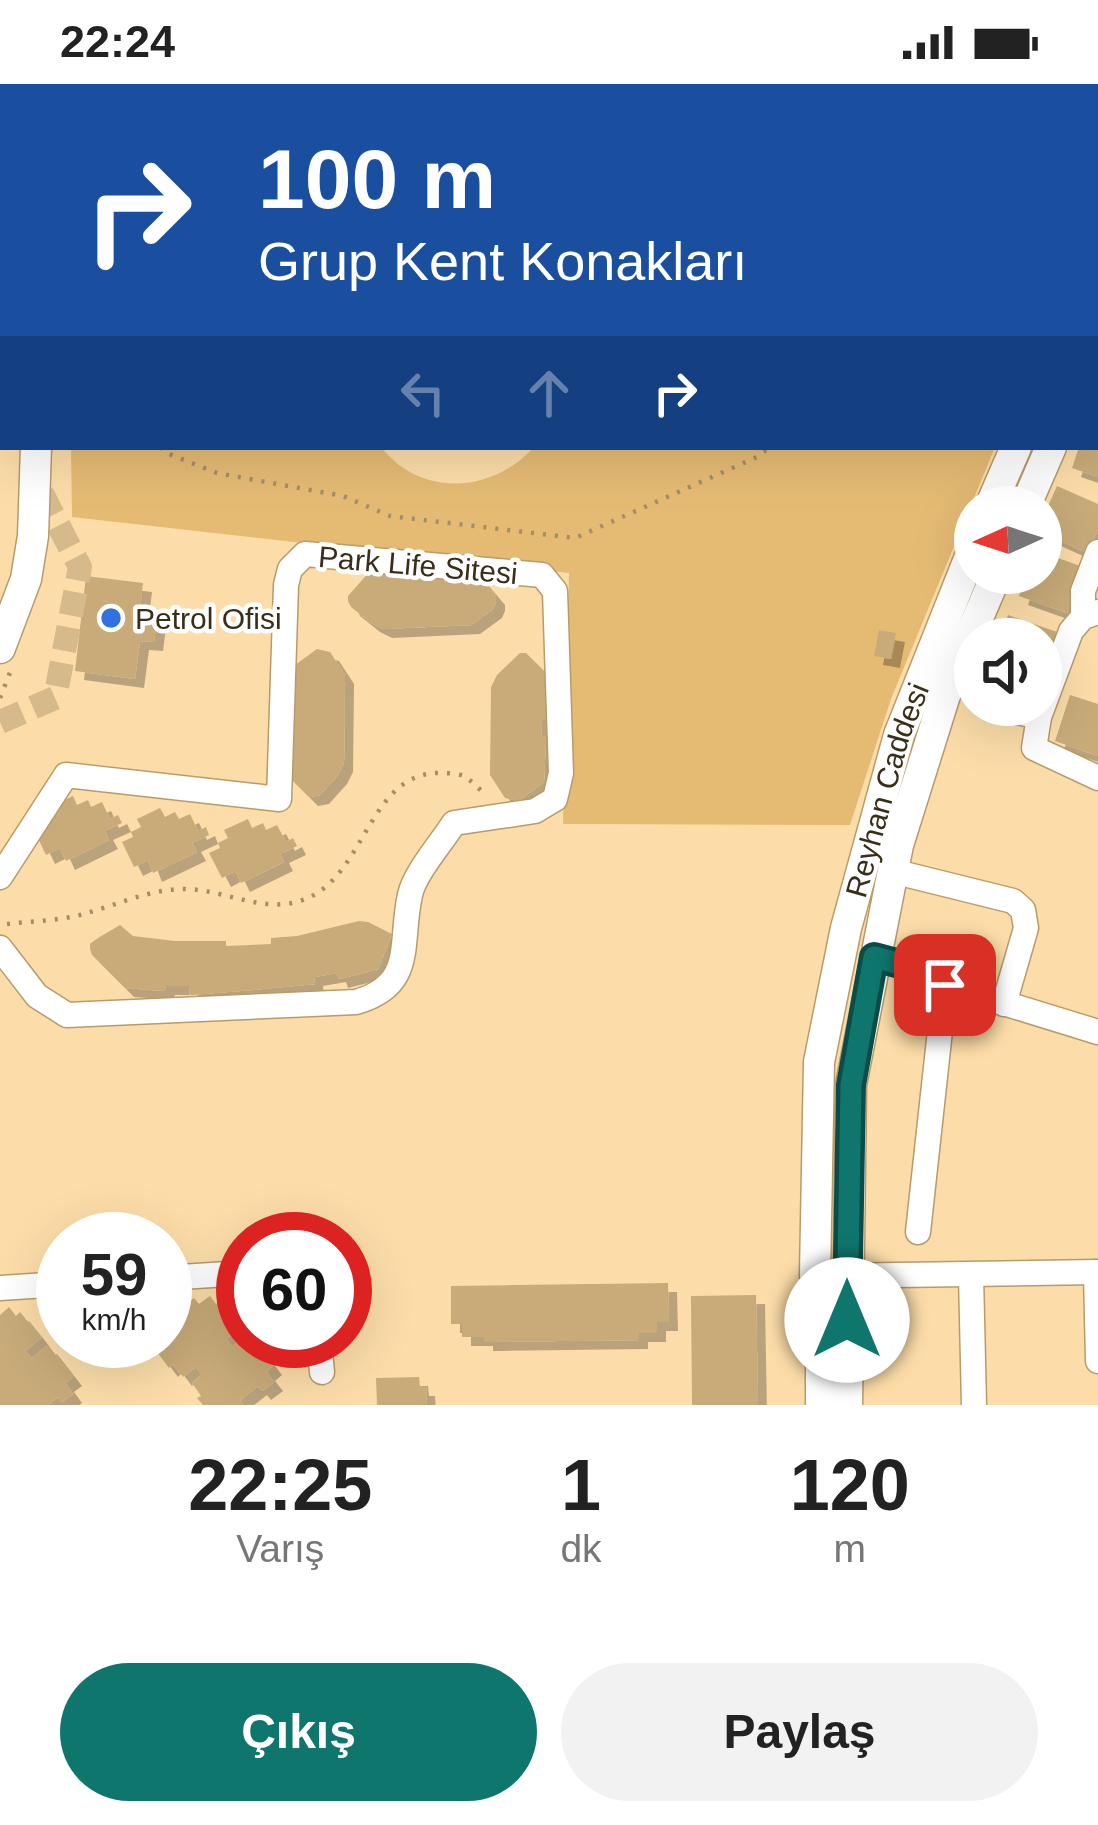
<!DOCTYPE html>
<html lang="tr">
<head>
<meta charset="utf-8">
<style>
  :root { --surface:#fff; --page:#f2f2f2; --text:#222; --muted:#767676; --accent:#0f766e }
  body { margin:0; font-family:Arial,sans-serif; background:var(--page); color:var(--text); height:100vh; display:flex; flex-direction:column; font-size:45px; white-space:nowrap }
  * { box-sizing:border-box; margin:0 }
  p { font-size:39px; color:var(--muted) }
  .icon { flex:none; width:66px; height:66px; fill:none; stroke:currentColor; stroke-width:2; stroke-linecap:round; stroke-linejoin:round }
  .map { position:relative; height:1321px; overflow:hidden }
  .details { display:flex; flex-direction:column; background:var(--surface); flex:1 }
  .details>* { flex:none }
  .guide { position:absolute; left:0px; top:0px; width:1098px; height:366px; box-shadow:0 12px 48px #0002; background:#1a4fa0; color:#fff; overflow:hidden }
  .needle { width:78px; rotate:267deg }
  .tools { position:absolute; left:954px; top:402px; display:grid; gap:24px }
  .tools a { display:grid; place-items:center; width:108px; height:108px; border-radius:50%; background:var(--surface); box-shadow:0 12px 48px #0002; font-size:60px }
  .speed { position:absolute; left:36px; top:1128px; display:flex; gap:24px; font-size:60px; font-weight:700; text-align:center }
  .speed>* { display:grid; place-content:center; width:156px; height:156px; border-radius:50%; background:var(--surface); box-shadow:0 12px 48px #0002; line-height:1 }
  .speed small { font-size:30px; font-weight:400 }
  .speed .limit { border:18px solid #d22; background:#fff; color:#111 }
  .pin { position:absolute; display:grid; place-items:center; width:102px; height:102px; color:#fff; margin:-51px; border-radius:24px; box-shadow:0 6px 18px #0006 }
  .me { position:absolute; width:132px; margin:-66px; rotate:0deg; stroke-linejoin:round; filter:drop-shadow(0 0 9px #0008) }
  .turn { display:flex; align-items:center; gap:42px; height:252px; padding:0 60px; font-size:54px }
  .turn .icon { width:156px; height:156px; stroke-width:2.5 }
  .turn b { display:block; font-size:84px; line-height:102px }
  .lanes { display:flex; align-items:center; height:114px; padding:0 60px; background:#0003; justify-content:center; gap:60px; direction:ltr }
  .lanes .off { opacity:.35 }
  .eta { display:flex; justify-content:space-evenly; align-items:center; height:204px; text-align:center }
  .eta b { font-size:72px; font-weight:800; line-height:84px }
  .cta { display:flex; gap:24px; margin-top:auto; padding:24px 60px }
  .cta a { flex:1; height:138px; border-radius:72px; background:var(--accent); color:#fff; font-size:48px; font-weight:800; line-height:138px; text-align:center }
  .cta a+a { background:var(--page); color:var(--text) }
  .status { display:flex; justify-content:space-between; align-items:center; height:84px; padding:0 60px; background:var(--surface); direction:ltr }
  .status svg { height:33px; fill:currentColor }
  .map>svg:first-child { display:block }
  .green { fill:#e5bb74 }
  .building { fill:#c8ab79; filter:url(#shadow) }
  .lines { fill:none; stroke-linecap:round; stroke-linejoin:round }
  .minor-tunnel { stroke:#d5ba8c; stroke-width:24; stroke-dasharray:24 12; stroke-linecap:butt }
  .minor-casing { stroke:#b89b69; stroke-width:27 }
  .major-casing { stroke:#b89b69; stroke-width:33 }
  .path { stroke:#a48e68; stroke-width:4.5; stroke-dasharray:3 9; stroke-linecap:butt }
  .minor { stroke:#fff; stroke-width:24 }
  .major { stroke:#fff; stroke-width:30 }
  .route-casing { stroke:#0a4d48; stroke-width:30 }
  .route { stroke:#0f766e; stroke-width:21 }
  .poi-dot { fill:#3272e0; stroke:#fff; stroke-width:4.5 }
  .labels { text-anchor:middle; dominant-baseline:central; stroke-width:9; stroke-linejoin:round; paint-order:stroke }
  .street-label { font-size:30px; fill:#392e19; stroke:#fff }
  .poi-label { font-size:30px; fill:#392e19; stroke:#fff; text-anchor:start }
</style>
</head>
<body>
<div class="status"><b>22:24</b><svg viewBox="0 0 49 12"><path d="M0 12V9h3v3zM5 12V6h3v6zM10 12V3h3v9zM15 12V0h3v12zM26 1h20v11H26zM47 4h2v5h-2z"/></svg></div>
<div class="map">
<svg width="1098" height="1321" viewBox="0 0 1098 1321">
  <defs>
    <filter id="shadow"><feDropShadow dx="9" dy="9" stdDeviation="0" flood-color="#0004"/></filter>
  </defs>
  <rect width="100%" height="100%" fill="#fcdda9"/>
  <g class="green">
    <path d="M732 0H1098V120L1095 127V3H731Z"/>
    <path d="M71 363H380C387 369 394 378 402 383 445 413 501 400 534 363H995L891 615 850 741 563 740 569 489 72 433Z"/>
  </g>
  <g class="building">
    <path d="M1079 363H1098V393L1072 384Z"/>
    <path d="M1057 402 1098 420V445L1087 469 1041 448V438Z"/>
    <path d="M1041 468 1086 484 1070 530 1019 512 1027 489H1041Z"/>
    <path d="M371 486H414L413 492 475 487 496 512V518L493 525 471 541 383 545 371 539 351 523 348 517V512Z"/>
    <path d="M86 492 143 499 140 524 158 526 154 558 140 557 135 595 75 587Z"/>
    <path d="M1008 531 1060 549 1041 602V555H1000Z"/>
    <path d="M879 546 896 549 891 575 874 572Z"/>
    <path d="M317 565 330 568 345 591 344 679 338 691 320 711 309 713 285 689 291 584Z"/>
    <path d="M520 569H526L550 593 548 636H542L541 652H546L544 698 518 717 505 714 490 691 491 603 497 591Z"/>
    <path d="M1070 611 1098 620V672L1055 657Z"/>
    <path d="M73 712 77 721 88 716 91 723 102 718 110 735 118 731 122 739 104 747 109 756 66 777 60 764 46 771 34 746 49 723Z"/>
    <path d="M160 724 165 733 175 728 179 735 190 730 198 747 206 743 209 751 192 759 197 768 153 789 148 776 134 783 122 758 133 753 131 748 141 743 137 735Z"/>
    <path d="M248 735 252 744 263 739 266 746 277 741 286 758 293 754 297 762 280 770 284 778 241 799 235 787 222 794 209 769 220 764 218 759 228 754 224 746Z"/>
    <path d="M359 837 368 838 392 850 378 885 339 895 337 889 314 893 315 900 252 906 190 911 189 902H166L164 907 125 904 92 871 90 865V860L98 854 120 841 133 852 175 857H226V862L271 860V854L297 852Z"/>
    <path d="M668 1199 669 1238H657V1249H639V1256L484 1258V1253H462V1240H451V1202Z"/>
    <path d="M756 1211 758 1321H692L691 1212Z"/>
    <path d="M210 1212 216 1220 221 1216 242 1243 226 1255 232 1263 243 1254V1257H254L273 1282 266 1288 274 1298 262 1307 258 1302 240 1316 243 1321H203L197 1314 201 1312 192 1299 202 1291 196 1283 183 1293 173 1280 169 1284 157 1268 161 1265 154 1257H165V1233L170 1239 185 1226 182 1222 194 1214 199 1220Z"/>
    <path d="M9 1223 16 1232 20 1228 41 1254 25 1267 32 1274 48 1261 73 1293 65 1299 73 1310 62 1318 58 1313 48 1321H0V1231Z"/>
    <path d="M419 1293 420 1303H426L427 1321H377L376 1294Z"/>
  </g>
  <g class="lines">
    <path class="minor-tunnel" d="M0 638 55 614 80 483 35 396"/>
    <defs>
      <g id="minor">
        <path d="M213 3V0"/>
        <path d="M312 3 316 0"/>
        <path d="M726 3V0"/>
        <path d="M1083 533V507L1098 468"/>
        <path d="M988 621 1039 633 1034 664 1098 694"/>
        <path d="M1039 633 1071 547 1083 533 1098 528"/>
        <path d="M892 787 1013 817 1023 826 1026 844 1004 920"/>
        <path d="M0 793 66 691 279 715 286 501 290 485 305 470 542 491 555 507 561 689 555 715 535 727 454 739C442 758 414 790 410 811 399 860 416 901 356 918L67 931 37 912 0 864"/>
        <path d="M874 873 900 880 945 901 1098 948"/>
        <path d="M918 1148 945 901"/>
        <path d="M1096 1188 1098 1277"/>
        <path d="M971 1191 974 1321"/>
        <path d="M830 1192 1098 1188"/>
        <path d="M165 1194 243 1189"/>
        <path d="M0 1204 63 1200"/>
        <path d="M319 1257 322 1288"/>
      </g>
      <g id="major">
        <path d="M60 3V0"/>
        <path d="M0 30 3 32"/>
        <path d="M0 90 3 89"/>
        <path d="M1095 175 1098 168"/>
        <path d="M1095 260 1098 253"/>
        <path d="M990 423 1016 363"/>
        <path d="M1025 423 1051 363"/>
        <path d="M0 564 26 495 33 452 36 363"/>
        <path id="s1" d="M821 1321V1237L815 1191 819 978 846 844 899 651 975 460"/>
        <path d="M847 1321 851 1001 898 761 945 611 997 489"/>
      </g>
    </defs>
    <use href="#minor" class="minor-casing"/>
    <use href="#major" class="major-casing"/>
    <g class="path">
      <path d="M157 3V0"/>
      <path d="M852 3 853 0"/>
      <path d="M161 363 164 368 217 389 343 412 390 432 575 454 757 373 770 363"/>
      <path d="M0 614 11 586"/>
      <path d="M7 840C31 837 56 837 80 831 114 822 152 804 186 805 229 806 269 834 312 812 365 785 371 691 437 689 444 689 457 689 464 692 471 696 479 705 485 710"/>
    </g>
    <use href="#minor" class="minor"/>
    <use href="#major" class="major"/>
  </g>
  <g class="lines">
    <defs>
      <path id="route" d="M847 1236 851 1001 874 873 900 880 945 901"/>
    </defs>
    <use href="#route" class="route-casing"/>
    <use href="#route" class="route"/>
  </g>
  <circle class="poi-dot" cx="111" cy="534" r="12"/>
  <g class="labels">
    <g class="street-label">
      <text transform="translate(418 481) rotate(5)">Park Life Sitesi</text>
      <text stroke="none"><textPath href="#s1" startOffset="624">Reyhan Caddesi</textPath></text>
    </g>
    <g class="poi-label">
      <text x="135" y="534">Petrol Ofisi</text>
    </g>
  </g>
</svg>
<div class="tools">
<a><svg class="needle" viewBox="-14 -14 28 28"><path d="M0-13l5 13h-10z" fill="#e53935"/><path d="M0 13l5-13h-10z" fill="#767676"/></svg></a>
<a><svg class="icon" aria-label="sound" viewBox="0 0 24 24"><path d="M4 9h4l5-4v14l-5-4H4zM17 9q2 3 0 6"/></svg></a>
</div>
<div class="speed"><div>59<small>km/h</small></div><div class="limit">60</div></div>
<div class="pin" style="left:945px;top:901px;background:#d93025"><svg class="icon" aria-label="arrive" viewBox="0 0 24 24"><path d="M6 21V4h12l-3 4 3 4H6"/></svg></div>
<svg class="me" style="left:847px;top:1236px" viewBox="-20 -20 40 40"><circle r="19" fill="#fff"/><path d="M0-13L10 11 0 6-10 11z" fill="#0f766e"/></svg>
<div class="guide">
<div class="turn"><svg class="icon" aria-label="right" viewBox="0 0 24 24"><path d="M7 20v-9h11M14 6l5 5-5 5"/></svg><div><b>100 m</b>Grup Kent Konakları</div></div>
<div class="lanes"><svg class="icon off" aria-label="left" viewBox="0 0 24 24"><path d="M17 20v-9H6M10 6l-5 5 5 5"/></svg><svg class="icon off" aria-label="ahead" viewBox="0 0 24 24"><path d="M12 20V5M6 11l6-6 6 6"/></svg><svg class="icon" aria-label="right" viewBox="0 0 24 24"><path d="M7 20v-9h11M14 6l5 5-5 5"/></svg></div>
</div>
</div>
<section class="details">
<div class="eta">
<div><b>22:25</b><p>Varış</p></div>
<div><b>1</b><p>dk</p></div>
<div><b>120</b><p>m</p></div>
</div>
<div class="cta"><a>Çıkış</a><a>Paylaş</a></div>
</section>
</body>
</html>
